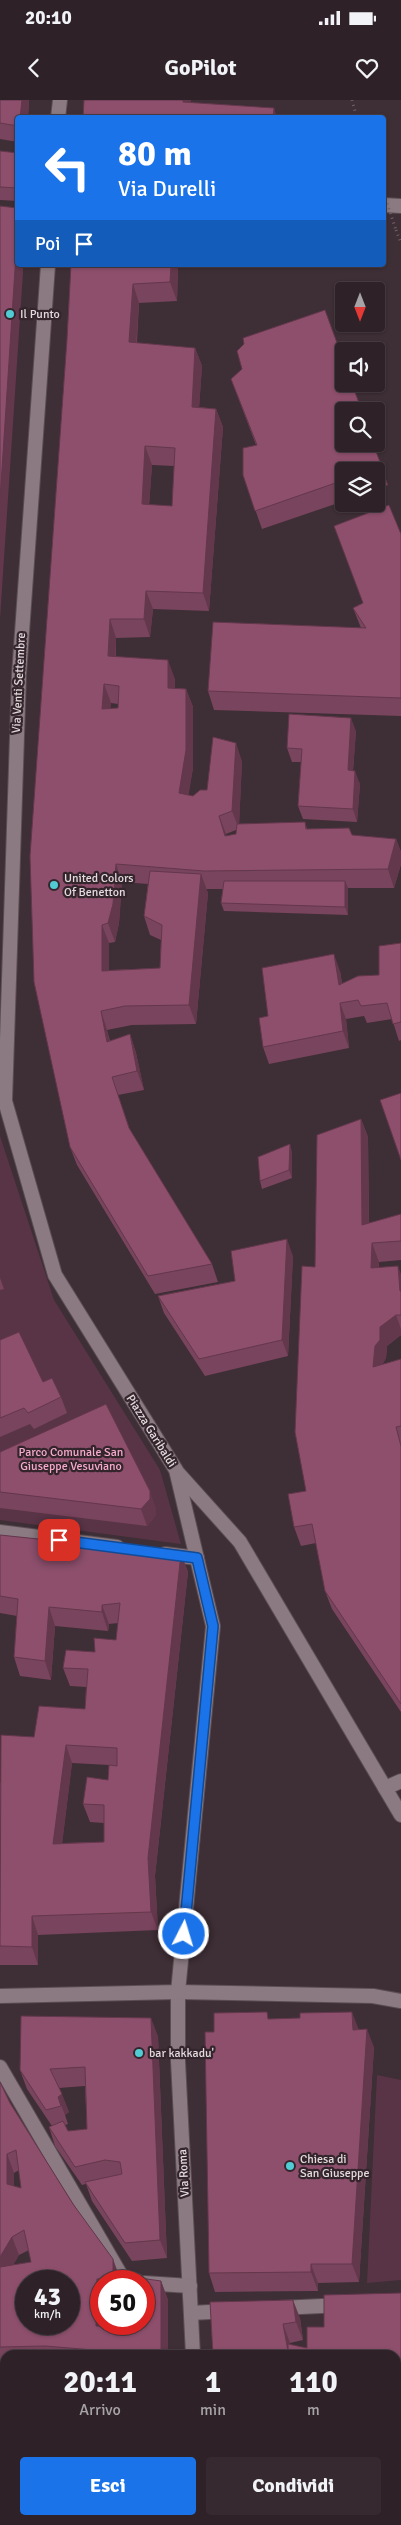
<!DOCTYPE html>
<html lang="it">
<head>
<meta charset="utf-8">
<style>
  :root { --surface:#2e2228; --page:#362a30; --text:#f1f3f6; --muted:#a7a4a8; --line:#493f45; --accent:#1a73e8 }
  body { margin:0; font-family:Signika,sans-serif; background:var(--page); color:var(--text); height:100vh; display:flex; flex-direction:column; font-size:19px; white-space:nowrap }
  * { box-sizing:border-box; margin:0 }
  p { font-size:16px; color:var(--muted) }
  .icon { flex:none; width:28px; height:28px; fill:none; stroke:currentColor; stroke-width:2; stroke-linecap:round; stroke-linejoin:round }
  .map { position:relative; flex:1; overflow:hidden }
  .side { position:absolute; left:0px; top:2250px; width:401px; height:175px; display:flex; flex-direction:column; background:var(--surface); border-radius:15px 15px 0 0; box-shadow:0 1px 4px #0004,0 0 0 1px var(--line) }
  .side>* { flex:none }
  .hud { position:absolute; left:15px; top:15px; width:371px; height:152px; border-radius:5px; box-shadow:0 1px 4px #0004,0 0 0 1px var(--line); background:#1a73e8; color:#fff; overflow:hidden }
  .needle { width:32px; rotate:180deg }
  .buttons { position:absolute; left:335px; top:182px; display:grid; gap:10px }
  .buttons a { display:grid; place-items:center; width:50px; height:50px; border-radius:5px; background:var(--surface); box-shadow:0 1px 4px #0004,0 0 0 1px var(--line); font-size:25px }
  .speed { position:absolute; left:15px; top:2170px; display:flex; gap:10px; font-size:25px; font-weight:700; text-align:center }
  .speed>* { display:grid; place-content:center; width:65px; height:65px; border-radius:50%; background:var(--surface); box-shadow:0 1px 4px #0004,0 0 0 1px var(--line); line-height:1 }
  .speed small { font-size:12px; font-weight:400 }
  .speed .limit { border:8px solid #d22; background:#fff; color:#111 }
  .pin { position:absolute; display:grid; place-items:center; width:42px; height:42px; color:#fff; margin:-21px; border-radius:10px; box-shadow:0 2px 8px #0006 }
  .me { position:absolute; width:55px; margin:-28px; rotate:5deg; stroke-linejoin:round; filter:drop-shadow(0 0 4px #0008) }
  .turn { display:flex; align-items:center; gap:18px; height:105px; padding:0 20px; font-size:22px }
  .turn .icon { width:65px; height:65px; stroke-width:2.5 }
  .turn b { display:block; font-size:35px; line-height:42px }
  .then { display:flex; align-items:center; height:48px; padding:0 20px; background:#0003; gap:10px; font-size:19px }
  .eta { display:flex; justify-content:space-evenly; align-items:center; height:85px; text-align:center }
  .eta b { font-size:30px; font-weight:700; line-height:35px }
  .primary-button { display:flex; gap:10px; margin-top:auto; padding:10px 20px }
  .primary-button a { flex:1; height:58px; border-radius:5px; background:var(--accent); color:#fff; font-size:20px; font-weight:700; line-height:58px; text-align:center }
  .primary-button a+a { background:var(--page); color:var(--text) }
  .status { display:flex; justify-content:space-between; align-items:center; height:35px; padding:0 25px; background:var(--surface); direction:ltr }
  .status svg { height:14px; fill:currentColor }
  header { display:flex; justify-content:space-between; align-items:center; height:65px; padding:0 20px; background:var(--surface); font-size:22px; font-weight:700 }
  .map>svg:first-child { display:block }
  .green { fill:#593446 }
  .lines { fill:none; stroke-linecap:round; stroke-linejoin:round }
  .minor-casing { stroke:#5a4d53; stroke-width:16 }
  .tertiary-casing { stroke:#5a4d53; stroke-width:16 }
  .secondary-casing { stroke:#5a4d53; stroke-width:16 }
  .path { stroke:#706268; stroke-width:3; stroke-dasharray:1 4; stroke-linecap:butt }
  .minor { stroke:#8b7a81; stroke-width:14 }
  .tertiary { stroke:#8b7a81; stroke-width:14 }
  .secondary { stroke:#8b7a81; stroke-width:14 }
  .path-bridge { stroke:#706268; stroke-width:3; stroke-dasharray:1 4; stroke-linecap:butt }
  .wall { fill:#79445d; fill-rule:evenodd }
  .shaded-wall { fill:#63374c }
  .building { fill:#8d4f6c; stroke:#63374c; fill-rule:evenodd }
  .route-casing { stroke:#114b97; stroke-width:12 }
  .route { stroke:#1a73e8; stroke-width:9 }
  .poi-dot { fill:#51ccd4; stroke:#33252b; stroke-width:2 }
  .labels { text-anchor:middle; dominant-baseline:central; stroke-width:4.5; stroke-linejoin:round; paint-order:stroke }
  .poi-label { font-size:12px; fill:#e5dbdf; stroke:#33252b; text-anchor:start }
  .street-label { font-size:12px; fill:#e5dbdf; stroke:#33252b }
  .park-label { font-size:12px; fill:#f6abcd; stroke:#33252b }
</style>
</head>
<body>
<div class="status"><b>20:10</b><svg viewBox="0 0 49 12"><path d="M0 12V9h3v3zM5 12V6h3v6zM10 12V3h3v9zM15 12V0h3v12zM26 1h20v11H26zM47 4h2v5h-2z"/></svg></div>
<header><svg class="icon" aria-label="back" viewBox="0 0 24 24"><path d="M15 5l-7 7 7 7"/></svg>GoPilot<svg class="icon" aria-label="heart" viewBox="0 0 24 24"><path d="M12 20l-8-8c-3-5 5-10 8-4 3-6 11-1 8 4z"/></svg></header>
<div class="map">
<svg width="401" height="2425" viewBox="0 0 401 2425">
  <rect width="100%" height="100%" fill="#3e2e35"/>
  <g class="green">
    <path d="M0 1036 54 1200 160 1370 181 1444 0 1420Z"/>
    <path d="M377 1975 401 1980V2180L367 2183Z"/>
  </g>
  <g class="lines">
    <defs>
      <g id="minor">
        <path d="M0 1432 117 1447"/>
        <path d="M165 1454 197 1458"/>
        <path d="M385 1688 401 1681"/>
        <path d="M178 1892V1961L193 2255"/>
        <path d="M0 1967 122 2177 137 2181"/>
        <path d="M144 2183 190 2186"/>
        <path d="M279 2208 343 2205"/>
        <path d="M191 2213 228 2211"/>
        <path d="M200 2420V2425"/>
      </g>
      <path id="tertiary" d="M178 1892 373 1896 401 1901"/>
      <g id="secondary">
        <path d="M58 18 60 0"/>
        <path d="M384 105 401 106"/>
        <path d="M178 1373 240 1442 401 1715"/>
        <path d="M0 1896 178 1892 213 1526 176 1370 55 1175 5 1001 19 575 48 165"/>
      </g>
    </defs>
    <use href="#minor" class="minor-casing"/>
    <use href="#tertiary" class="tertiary-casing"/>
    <use href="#secondary" class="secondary-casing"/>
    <g class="path">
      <path d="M352 0 357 18"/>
      <path d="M396 130 401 143"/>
    </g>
    <use href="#minor" class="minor"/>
    <use href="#tertiary" class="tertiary"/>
    <use href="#secondary" class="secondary"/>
    <path class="path-bridge" d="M384 94 396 130"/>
  </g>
  <g class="wall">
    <path d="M0 0H29L28 18H18V42L0 39Z"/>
    <path d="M0 51 18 53V101L0 100Z"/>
    <path d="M71 165 178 169 177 201 139 203 137 243 195 248 202 266 199 307 216 309 223 327 209 511 153 509 150 537 116 538V557L175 579V588L186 589 193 607V668L188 695 193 696 207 690 242 661 239 724 305 722 307 729 352 735 396 739 401 752V764L394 788H348V815L224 811 221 803 223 789H206L208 793 196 924 132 925 107 930 110 941 130 934 136 953 144 990 118 995 130 1030 212 1164 218 1182 155 1194 77 1065 70 1047 67 239ZM152 365 174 366 172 406 149 405ZM111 603 118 604V608H110ZM236 730V734L226 736V734ZM122 782 148 784 144 816 150 835 161 840 160 868 109 870V843L115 842 119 823Z"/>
    <path d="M231 279 373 344 388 385 376 389V371H344V401L262 429 243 375 256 345Z"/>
    <path d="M401 434V616L214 610 208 591 361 528 353 508 363 504Z"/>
    <path d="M356 631 353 671 360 684 357 722 303 719 298 706 301 662H292L287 648Z"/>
    <path d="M401 843V940L399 941 392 919 367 923 364 916 346 919 349 948 269 964 263 947 268 916 340 871 342 883 379 875Z"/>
    <path d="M361 1019 368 1037 369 1123 401 1114V1160L379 1162V1168L401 1174V1235L387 1246 386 1258 382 1265 401 1259V1612L332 1509 325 1491 316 1443 301 1446 294 1427 306 1391 315 1167Z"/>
    <path d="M292 1052V1078L262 1089 260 1081Z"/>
    <path d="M293 1156 288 1256 205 1276 164 1213 158 1196 235 1181Z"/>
    <path d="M0 1178 4 1189 0 1190Z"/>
    <path d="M0 1240 43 1282 61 1297 67 1313 34 1329 30 1324 0 1337Z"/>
    <path d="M0 1352 156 1408V1415L147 1426 0 1408Z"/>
    <path d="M0 1435 181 1454 188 1472 155 1776 158 1830 38 1835V1865H0V1683H1L34 1637 85 1609 86 1587 70 1586 63 1568 95 1552 116 1540 118 1523 109 1524 108 1531 55 1526 51 1580 20 1576 14 1557 17 1516 0 1513ZM72 1663 109 1665 108 1680 83 1704 90 1722 104 1723V1742L62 1743Z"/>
    <path d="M270 1919 359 1929 374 1947 359 2182 318 2183V2191L215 2192 209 2173 214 1932Z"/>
    <path d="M158 1936 167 2158 132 2161 92 2101 86 2084 82 2085 55 2046 49 2027 52 2026 27 1989 20 1970ZM85 1986 87 2029 68 2031 65 2025 68 2024 65 2015 69 2012 59 1988Z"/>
    <path d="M0 1982 10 2003 120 2178V2181H101V2224H103V2226L132 2230 161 2181 168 2200V2255H5V2266H0ZM19 2070 21 2088 14 2086V2073ZM29 2150 31 2162 13 2165 19 2155Z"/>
    <path d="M401 2193V2346H396V2255H213L210 2202 300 2218 303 2240 290 2243V2245L307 2248 324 2227Z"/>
    <path d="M299 2420V2425H222Z"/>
  </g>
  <g class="shaded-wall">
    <path d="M22 0H29L28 18H20Z"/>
    <path d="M183 0H191L190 18 183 2Z"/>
    <path d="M274 8 277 18H273Z"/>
    <path d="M17 108 18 165H23V173L0 519V400Z"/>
    <path d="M171 165H177L178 169 177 201 170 182Z"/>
    <path d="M133 184 139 203 135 261 129 242Z"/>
    <path d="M195 248 202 266 198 325 192 307Z"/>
    <path d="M216 309 223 327 209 511 203 493Z"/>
    <path d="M145 346 152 365 148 422 142 404Z"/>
    <path d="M146 491 153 509 150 537 144 519Z"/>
    <path d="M110 519 116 538 115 574 108 556Z"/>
    <path d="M168 560 175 579V606L168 588Z"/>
    <path d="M104 584 111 603 109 627 102 609Z"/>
    <path d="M186 589 193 607V668L186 712 179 693Z"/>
    <path d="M351 618 356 631 352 683 348 670Z"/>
    <path d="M236 643 242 661 239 729 232 711Z"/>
    <path d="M355 671 360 684 357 722 353 709Z"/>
    <path d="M219 716 226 734 231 755 225 736Z"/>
    <path d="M396 739 401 752V764L394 788 388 769Z"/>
    <path d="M116 764 122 782 119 823 115 842 108 823Z"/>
    <path d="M201 774 208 793 196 924 189 905Z"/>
    <path d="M345 781 348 788V815L345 807Z"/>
    <path d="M102 825 109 843V889L102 871Z"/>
    <path d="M334 854 340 871 345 901 339 885Z"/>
    <path d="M340 903 346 919 349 948 343 931Z"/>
    <path d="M101 911 107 930 113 961 107 942Z"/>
    <path d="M130 934 136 953 144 990 137 971Z"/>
    <path d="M361 1019 368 1037 369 1143 362 1125Z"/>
    <path d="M290 1044 292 1052V1078L289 1070Z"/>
    <path d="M287 1139 293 1156 288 1256 282 1240Z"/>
    <path d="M372 1143 379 1162 377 1187 371 1168Z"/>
    <path d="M398 1166 401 1174V1195L400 1191Z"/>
    <path d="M396 1215 401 1229V1235L387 1246 386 1258 382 1265 373 1267 375 1246 380 1227Z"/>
    <path d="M150 1391 156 1408V1415L147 1426 141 1409Z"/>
    <path d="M181 1454 188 1472 155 1776 158 1830 151 1812 148 1758Z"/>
    <path d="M102 1505 109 1524 108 1531 102 1512Z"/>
    <path d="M49 1507 55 1526 51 1580 45 1561Z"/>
    <path d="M66 1645 72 1663 60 1762 53 1744Z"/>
    <path d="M32 1816 38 1835V1865L32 1847Z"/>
    <path d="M352 1912 359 1930H353Z"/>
    <path d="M151 1918 158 1936 167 2158 160 2140Z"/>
    <path d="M367 1929 374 1947 359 2182 352 2164Z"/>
    <path d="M62 1994 69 2012 65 2015 58 1997Z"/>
    <path d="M7 2054 14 2073V2102L7 2084Z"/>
    <path d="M12 2137 19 2155 0 2187V2157Z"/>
    <path d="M113 2159 120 2178V2181H114L113 2178Z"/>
    <path d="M311 2164 318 2183V2191L311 2172Z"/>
    <path d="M97 2179 101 2190V2224H103V2244L96 2226Z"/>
    <path d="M161 2181 168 2200V2255H161Z"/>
    <path d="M293 2200 300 2218 303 2240 296 2222Z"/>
    <path d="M283 2224 290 2243 292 2255 288 2251Z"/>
    <rect x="21" y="2420" width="5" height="5"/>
    <path d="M94 2420H97L98 2425H94Z"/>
    <rect x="171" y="2420" width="5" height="5"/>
    <path d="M291 2420H299V2425H293Z"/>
    <rect x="389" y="2420" width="5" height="5"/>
  </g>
  <g class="building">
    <path d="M0 0H22L20 18H18V26L0 23Z"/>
    <path d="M84 0H183V2L274 8 273 18H83Z"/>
    <path d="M0 51 18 53V88L0 87Z"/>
    <path d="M0 106 17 108 16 154 0 400Z"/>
    <path d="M71 165H171L170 182 133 184 129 242 195 248 192 307 216 309 203 493 146 491 144 519H110L108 556 168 560V588L186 589V650L179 693 193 696 200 690H207L213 637 236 643 232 711 219 716 225 736 236 734 237 724 305 722 306 729 349 728 352 735 396 739 388 769 204 771 116 764 113 804 108 823 102 825V871L160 868 162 825 144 816 150 771 201 774 189 905 125 906 101 911 107 942 130 934 137 971 112 977 129 1028 212 1164 148 1176 70 1047 34 882 30 756 67 239ZM145 346 175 348 172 406 142 404ZM104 584 119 586 118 608 102 609Z"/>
    <path d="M325 210 344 262V284H352L362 311H344V344H373L382 367 368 371H344V380L255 411 243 375V348L257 345 231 279 242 269 237 251 244 244 243 238Z"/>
    <path d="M389 405 401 434V598L208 591 213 522 366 528 353 508 363 503 334 426Z"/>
    <path d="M289 614 351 618 348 670 355 671 353 709 298 706 302 649 287 648Z"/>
    <path d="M224 781H345V807L221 803Z"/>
    <path d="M401 843V922L393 924 387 903 361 906 358 900 340 903 343 931 263 947 259 918 268 916 262 868 334 854 339 885 358 876 379 875V846Z"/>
    <path d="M401 993V1060L380 1000Z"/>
    <path d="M361 1019 362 1125 401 1114V1141L372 1143 371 1168 398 1166 400 1191H401V1215H396L380 1227V1240L375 1246 373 1267 401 1259V1326L396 1327 401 1346V1604L325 1491 312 1424 294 1427 288 1394 306 1391 295 1332 302 1166 315 1167 317 1035Z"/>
    <path d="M290 1044 289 1070 260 1081 258 1057Z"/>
    <path d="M287 1139 282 1240 199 1259 158 1196 235 1181 231 1151Z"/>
    <path d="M19 1232 43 1282 52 1278 61 1297 28 1313 24 1308 0 1318V1240Z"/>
    <path d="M106 1304 150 1391V1399L141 1409 0 1392V1352Z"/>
    <path d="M0 1435 181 1454 148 1758 151 1812 32 1816V1847L0 1846 1 1635 34 1637 39 1606 85 1609 88 1569 63 1568 66 1550 95 1552 94 1538 116 1540 120 1503 102 1505V1512L49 1507 45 1561 14 1557 18 1499 0 1496ZM66 1645 117 1648V1666L109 1665 108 1680 87 1677 83 1704 104 1705V1742L53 1744Z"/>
    <path d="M267 1912 268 1919 300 1918V1913L352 1912 353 1930 367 1929 352 2164H311V2172L209 2173 205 1932H214V1913Z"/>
    <path d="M21 1916 151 1918 160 2140 125 2143 85 2082 122 2074 120 2062 105 2060 75 2067 49 2027 63 2021 68 2031 87 2029 85 1967 50 1969 62 1994 58 1997 61 2006 46 2010 20 1970Z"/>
    <path d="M0 1982 10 2003 73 2104 113 2159V2178L97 2179 96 2226H119L132 2230V2224H144V2181H133V2177L161 2181V2255H130V2253L45 2246 0 2247V2167L31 2162 24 2130 12 2137 0 2157ZM16 2050 21 2088 7 2084V2054ZM26 2181H69V2224H26Z"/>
    <path d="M401 2193V2327H396V2255H288V2244L307 2248V2227H324V2195Z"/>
    <path d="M293 2200 296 2222 283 2224 288 2251 280 2252V2255H213L210 2202Z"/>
    <path d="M0 2404H5V2420H21V2425H0Z"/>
    <rect x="49" y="2420" width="45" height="5"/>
    <rect x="110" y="2420" width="61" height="5"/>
    <path d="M222 2420H291L238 2425H222Z"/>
    <path d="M311 2420H389V2425H312Z"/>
  </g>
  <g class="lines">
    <defs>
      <path id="route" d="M59 1440 197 1458 213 1526 184 1834"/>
    </defs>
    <use href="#route" class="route-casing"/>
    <use href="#route" class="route"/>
  </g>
  <g class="poi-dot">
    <circle cx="10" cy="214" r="5"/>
    <circle cx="54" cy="785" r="5"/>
    <circle cx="139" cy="1953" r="5"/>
    <circle cx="290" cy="2066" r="5"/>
  </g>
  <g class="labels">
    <g class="poi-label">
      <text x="20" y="214">Il Punto</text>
      <text x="64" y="778">United Colors<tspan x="64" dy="14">Of Benetton</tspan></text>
      <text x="149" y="1953">bar kakkadu'</text>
      <text x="300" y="2059">Chiesa di<tspan x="300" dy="14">San Giuseppe</tspan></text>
    </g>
    <g class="street-label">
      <text transform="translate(19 583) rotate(-87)">Via Venti Settembre</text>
      <text transform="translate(151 1331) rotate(58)">Piazza Garibaldi</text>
      <text transform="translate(184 2073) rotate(-93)">Via Roma</text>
    </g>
    <g class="park-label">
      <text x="71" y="1352">Parco Comunale San<tspan x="71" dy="14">Giuseppe Vesuviano</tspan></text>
    </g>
  </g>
</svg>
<div class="buttons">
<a><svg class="needle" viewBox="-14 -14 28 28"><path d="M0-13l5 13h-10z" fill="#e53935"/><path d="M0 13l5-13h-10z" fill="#a7a4a8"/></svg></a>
<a><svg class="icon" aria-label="sound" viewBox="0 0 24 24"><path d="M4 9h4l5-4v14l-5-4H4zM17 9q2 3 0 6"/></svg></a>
<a><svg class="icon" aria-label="search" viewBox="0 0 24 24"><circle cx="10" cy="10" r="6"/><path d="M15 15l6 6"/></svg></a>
<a><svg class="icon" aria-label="layers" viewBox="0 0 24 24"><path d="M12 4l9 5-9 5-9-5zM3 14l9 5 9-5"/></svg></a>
</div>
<div class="speed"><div>43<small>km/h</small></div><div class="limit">50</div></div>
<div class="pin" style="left:59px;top:1440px;background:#d93025"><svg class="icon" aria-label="arrive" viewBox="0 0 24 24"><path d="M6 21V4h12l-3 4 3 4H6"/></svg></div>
<svg class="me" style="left:184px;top:1834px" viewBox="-20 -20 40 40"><circle r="17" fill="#1a73e8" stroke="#fff" stroke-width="3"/><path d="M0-11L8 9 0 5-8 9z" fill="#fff"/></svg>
<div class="hud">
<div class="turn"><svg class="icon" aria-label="left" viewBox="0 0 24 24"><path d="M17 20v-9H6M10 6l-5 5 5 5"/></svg><div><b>80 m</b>Via Durelli</div></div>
<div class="then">Poi<svg class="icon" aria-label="arrive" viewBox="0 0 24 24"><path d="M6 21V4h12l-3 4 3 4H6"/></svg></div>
</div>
<section class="side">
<div class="eta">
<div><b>20:11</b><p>Arrivo</p></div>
<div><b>1</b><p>min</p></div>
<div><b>110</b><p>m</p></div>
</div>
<div class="primary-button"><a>Esci</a><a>Condividi</a></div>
</section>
</div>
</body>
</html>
